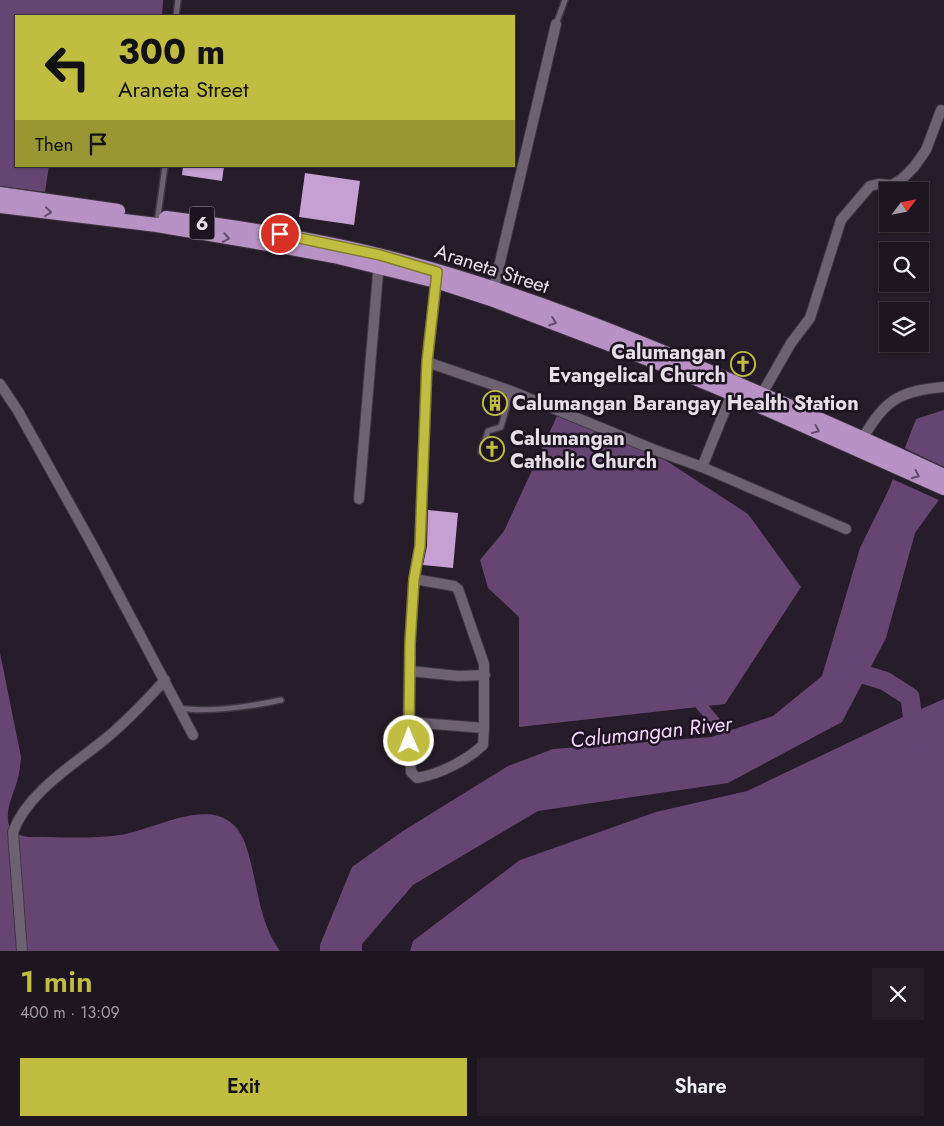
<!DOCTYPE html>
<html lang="en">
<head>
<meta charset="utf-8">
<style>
  :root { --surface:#1d1520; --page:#251e29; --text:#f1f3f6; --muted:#a09fa5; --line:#3b343e; --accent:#c1bd40 }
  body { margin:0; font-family:Jost,sans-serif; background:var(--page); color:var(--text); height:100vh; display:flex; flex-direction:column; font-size:19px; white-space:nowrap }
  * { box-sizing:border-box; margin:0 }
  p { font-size:16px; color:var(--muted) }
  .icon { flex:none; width:28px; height:28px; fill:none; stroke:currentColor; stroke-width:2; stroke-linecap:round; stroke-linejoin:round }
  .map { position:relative; height:951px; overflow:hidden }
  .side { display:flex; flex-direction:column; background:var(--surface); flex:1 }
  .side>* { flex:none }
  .top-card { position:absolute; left:15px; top:15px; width:500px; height:152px; border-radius:0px; box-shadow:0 1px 4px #0004,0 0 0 1px var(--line); background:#c1bd40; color:#111; overflow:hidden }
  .needle { width:32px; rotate:58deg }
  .tools { position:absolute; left:879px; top:182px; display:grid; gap:10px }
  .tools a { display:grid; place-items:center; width:50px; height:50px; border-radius:0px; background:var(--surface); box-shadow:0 1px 4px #0004,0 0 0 1px var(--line); font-size:25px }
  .pin { position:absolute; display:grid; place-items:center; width:42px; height:42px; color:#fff; margin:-21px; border:2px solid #fff; border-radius:50%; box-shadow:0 1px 5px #0007 }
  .me { position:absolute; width:55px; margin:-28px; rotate:359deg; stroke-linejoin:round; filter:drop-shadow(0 0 4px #0008) }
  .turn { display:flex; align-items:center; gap:18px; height:105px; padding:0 20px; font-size:22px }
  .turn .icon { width:65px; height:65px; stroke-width:2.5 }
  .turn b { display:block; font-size:35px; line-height:42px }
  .then { display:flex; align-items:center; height:48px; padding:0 20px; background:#0003; gap:10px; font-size:19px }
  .round { display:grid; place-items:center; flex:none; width:52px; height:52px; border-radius:0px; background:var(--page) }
  .head { display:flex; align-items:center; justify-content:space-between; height:85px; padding:0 20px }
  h1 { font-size:30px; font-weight:600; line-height:38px; color:var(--accent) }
  .button { display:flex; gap:10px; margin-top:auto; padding:10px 20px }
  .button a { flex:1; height:58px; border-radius:0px; background:var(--accent); color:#111; font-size:20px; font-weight:600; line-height:58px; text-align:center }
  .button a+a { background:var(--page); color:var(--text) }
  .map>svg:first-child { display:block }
  .water { fill:#674573 }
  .pier { fill:#271c2a }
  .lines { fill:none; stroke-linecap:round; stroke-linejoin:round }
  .canal { stroke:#674573; stroke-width:11 }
  .river { stroke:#674573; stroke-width:19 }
  .building { fill:#c69fd3 }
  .service-casing { stroke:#3f3642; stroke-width:8 }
  .minor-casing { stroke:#3f3642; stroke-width:12 }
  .trunk-casing { stroke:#3f3642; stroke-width:16 }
  .service { stroke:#6d6172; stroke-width:5 }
  .minor { stroke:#6d6172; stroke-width:10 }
  .trunk { stroke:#b892c4; stroke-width:14 }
  .oneway { stroke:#634c6a }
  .route-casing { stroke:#7d7b2a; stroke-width:12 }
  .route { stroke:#c1bd40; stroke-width:9 }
  .labels { text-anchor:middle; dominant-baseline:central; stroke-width:5; stroke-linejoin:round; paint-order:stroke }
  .shield { fill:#1d1321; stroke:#aaa2ac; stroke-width:1 }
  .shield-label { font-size:19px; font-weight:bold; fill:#e6dfe8 }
  .street-label { font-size:20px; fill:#e6dfe8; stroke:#1d1321 }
  .poi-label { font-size:20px; font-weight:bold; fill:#e6dfe8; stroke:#1d1321; text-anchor:start }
  .water-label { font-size:21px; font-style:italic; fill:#f4d3ff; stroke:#1d1321 }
</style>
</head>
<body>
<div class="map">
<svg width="944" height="951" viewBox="0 0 944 951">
  <rect width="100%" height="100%" fill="#271c2a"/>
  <g class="water">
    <path d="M0 0H163L162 16H16V166H49L45 192 0 186Z"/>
    <path d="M944 410V493L915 533 886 638 842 722 728 783 538 811 413 885 362 944V951H320V945L352 867 403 831 508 766 553 749 711 737 773 716 822 676 860 548 889 489 916 419Z"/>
    <path d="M557 416 662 458 748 514 801 587 725 704 519 727V617L488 588 480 560 504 531Z"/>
    <path d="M0 653 21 757C20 767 19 778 15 788 6 811 0 836 32 837 61 837 92 839 120 835 160 829 223 787 245 843 258 879 257 920 280 951H0Z"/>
    <path d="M944 699V951H410L413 941 520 860 656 812 747 791 894 721Z"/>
  </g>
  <path class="pier" d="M902 447 944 467V497L941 501 890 478Z"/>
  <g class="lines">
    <path class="canal" d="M693 696 734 744"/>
    <path class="river" d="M843 668 885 681 910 697 915 738"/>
  </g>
  <g class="building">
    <path d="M183 166H224L222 181 182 175Z"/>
    <path d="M305 173 360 181 354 225 299 217Z"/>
    <path d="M492 393 503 396 498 413 487 410Z"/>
    <path d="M428 510 458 513 453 568 423 565 427 546Z"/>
  </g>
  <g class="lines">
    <defs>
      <g id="service">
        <path d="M176 16 178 0"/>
        <path d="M556 24 565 0"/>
        <path d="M157 223 165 166"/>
        <path d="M481 452 488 431 501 427 511 391"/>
        <path d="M179 708C207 713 254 706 281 700"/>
      </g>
      <g id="minor">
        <path d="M492 296 556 24"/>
        <path d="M427 362 511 391 655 450 702 467 846 529"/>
        <path d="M0 384 18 411 93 546 193 735"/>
        <path d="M759 399 791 343 810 318 841 220 870 186 878 184 892 185 902 179 914 167 926 150 941 110"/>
        <path d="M863 438C885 399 900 391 944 387"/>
        <path d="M702 467 734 388"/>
        <path d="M359 499 379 261"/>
        <path d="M414 579 454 586 458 589 484 664V728"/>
        <path d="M410 671 458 676 485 675"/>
        <path d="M408 722 484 728 483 745C466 761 440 774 417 778L411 772 408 725 410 643 414 579 420 546 427 362 437 276"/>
        <path d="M22 951 13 832C27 793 73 765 104 740 126 722 146 701 165 680"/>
      </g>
      <g id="trunk">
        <path d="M0 194 118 211"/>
        <path d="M0 206 157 225 280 246 334 256 436 281 491 299 659 363 731 393 944 488"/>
        <path d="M166 218C237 227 309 238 378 255 511 288 638 340 763 395 824 421 884 448 944 476"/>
      </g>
    </defs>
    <use href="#service" class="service-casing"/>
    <use href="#minor" class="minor-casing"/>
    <use href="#trunk" class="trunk-casing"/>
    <use href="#service" class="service"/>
    <use href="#minor" class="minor"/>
    <use href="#trunk" class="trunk"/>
  </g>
  <defs><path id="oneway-chevron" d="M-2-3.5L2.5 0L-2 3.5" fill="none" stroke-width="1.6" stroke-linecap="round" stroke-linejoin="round" transform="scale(1.25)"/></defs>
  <g class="oneway">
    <use href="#oneway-chevron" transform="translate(48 212) rotate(6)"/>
    <use href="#oneway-chevron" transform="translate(226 238) rotate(10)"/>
    <use href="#oneway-chevron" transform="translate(553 322) rotate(20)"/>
    <use href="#oneway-chevron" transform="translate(816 430) rotate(24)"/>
    <use href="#oneway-chevron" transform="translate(916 475) rotate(25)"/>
  </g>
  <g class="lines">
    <defs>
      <path id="route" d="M280 234 380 255 437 272 427 362 420 546 414 579 410 643 409 741"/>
    </defs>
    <use href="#route" class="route-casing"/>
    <use href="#route" class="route"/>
  </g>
  <defs>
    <symbol id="church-ring" viewBox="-11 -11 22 22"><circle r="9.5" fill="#1d1321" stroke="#c1bd40" stroke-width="1.5"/><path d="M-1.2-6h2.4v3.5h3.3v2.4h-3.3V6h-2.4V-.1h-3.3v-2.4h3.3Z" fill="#c1bd40"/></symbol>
    <symbol id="building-ring" viewBox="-11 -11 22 22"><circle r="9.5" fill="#1d1321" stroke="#c1bd40" stroke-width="1.5"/><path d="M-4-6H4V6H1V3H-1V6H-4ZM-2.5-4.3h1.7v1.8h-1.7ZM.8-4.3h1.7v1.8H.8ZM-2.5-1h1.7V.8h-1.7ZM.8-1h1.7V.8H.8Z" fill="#c1bd40"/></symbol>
  </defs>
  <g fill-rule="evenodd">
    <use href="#church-ring" x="729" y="350" width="28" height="28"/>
    <use href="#building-ring" x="481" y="389" width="28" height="28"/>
    <use href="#church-ring" x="478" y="435" width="28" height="28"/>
  </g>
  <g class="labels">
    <rect class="shield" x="189.5" y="206.5" width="25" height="33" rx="4"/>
    <g class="shield-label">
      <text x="202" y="223">6</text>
    </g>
    <g class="street-label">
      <text transform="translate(492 269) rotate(18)">Araneta Street</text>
    </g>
    <g class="poi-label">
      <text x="726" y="352" text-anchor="end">Calumangan<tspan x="726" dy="23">Evangelical Church</tspan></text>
      <text x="512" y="403">Calumangan Barangay Health Station</text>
      <text x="510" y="438">Calumangan<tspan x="510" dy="23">Catholic Church</tspan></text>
    </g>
    <g class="water-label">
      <text transform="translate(651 732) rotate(-6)">Calumangan River</text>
    </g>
  </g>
</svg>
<div class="tools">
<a><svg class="needle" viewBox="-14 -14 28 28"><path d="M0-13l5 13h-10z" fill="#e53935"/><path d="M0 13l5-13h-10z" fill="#a09fa5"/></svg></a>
<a><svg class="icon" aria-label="search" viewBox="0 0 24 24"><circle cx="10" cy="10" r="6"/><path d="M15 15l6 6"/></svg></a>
<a><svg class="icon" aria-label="layers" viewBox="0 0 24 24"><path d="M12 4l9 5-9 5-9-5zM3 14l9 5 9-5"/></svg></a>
</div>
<div class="pin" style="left:280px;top:234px;background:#d93025"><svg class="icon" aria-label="arrive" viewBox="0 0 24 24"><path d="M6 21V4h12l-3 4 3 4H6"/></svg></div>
<svg class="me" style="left:409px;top:741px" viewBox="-20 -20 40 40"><circle r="17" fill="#c1bd40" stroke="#fff" stroke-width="3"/><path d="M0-11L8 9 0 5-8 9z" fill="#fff"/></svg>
<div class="top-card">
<div class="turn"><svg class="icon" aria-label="left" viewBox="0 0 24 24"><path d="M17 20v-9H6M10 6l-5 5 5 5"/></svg><div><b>300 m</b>Araneta Street</div></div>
<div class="then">Then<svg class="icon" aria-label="arrive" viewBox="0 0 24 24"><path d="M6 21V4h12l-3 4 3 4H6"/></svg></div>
</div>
</div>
<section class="side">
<div class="head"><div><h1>1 min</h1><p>400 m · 13:09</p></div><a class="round"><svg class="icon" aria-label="close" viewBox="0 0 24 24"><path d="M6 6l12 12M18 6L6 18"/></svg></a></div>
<div class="button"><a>Exit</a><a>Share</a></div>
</section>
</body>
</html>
